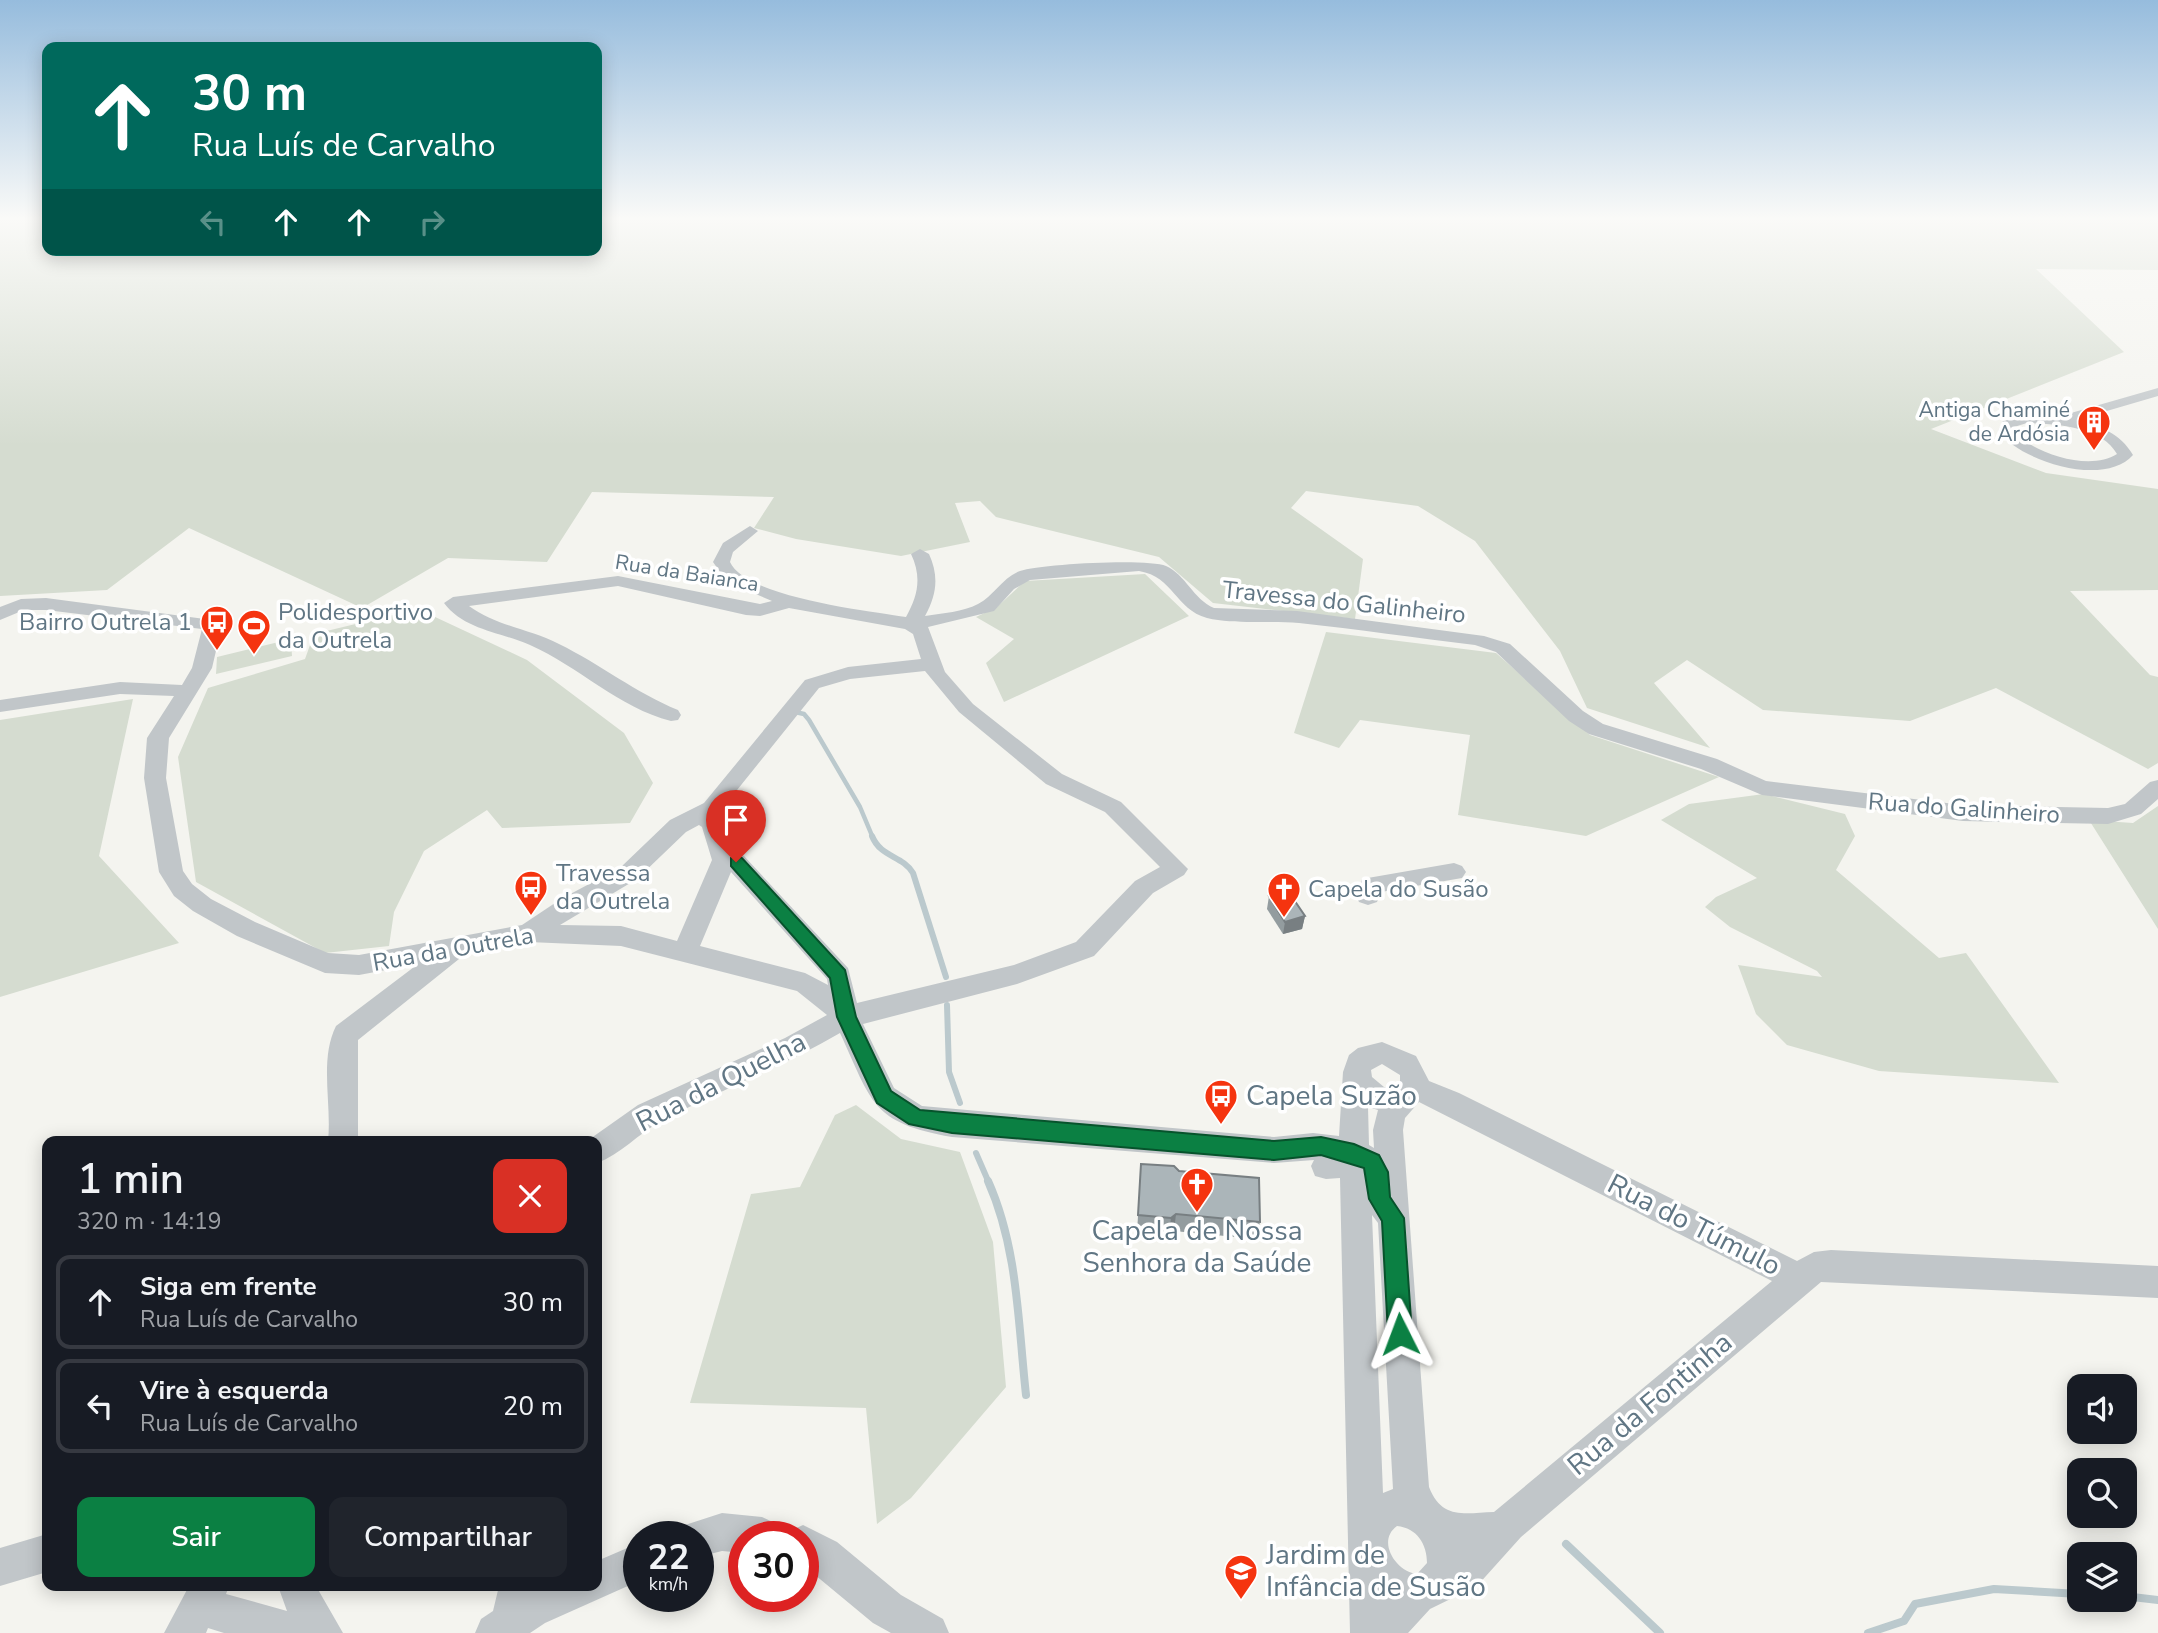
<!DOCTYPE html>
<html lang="pt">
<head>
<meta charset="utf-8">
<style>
  :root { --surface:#171b24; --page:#20242c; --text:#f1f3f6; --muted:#9ea1a6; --line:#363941; --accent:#0b8043 }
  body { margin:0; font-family:"Nunito Sans",sans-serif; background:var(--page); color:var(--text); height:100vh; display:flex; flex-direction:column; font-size:26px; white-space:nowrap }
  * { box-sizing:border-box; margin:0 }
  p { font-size:23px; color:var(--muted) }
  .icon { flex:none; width:38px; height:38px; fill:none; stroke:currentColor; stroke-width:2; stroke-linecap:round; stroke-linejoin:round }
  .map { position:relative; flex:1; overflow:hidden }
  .drawer { position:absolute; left:42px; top:1136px; width:560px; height:455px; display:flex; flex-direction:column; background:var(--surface); border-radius:14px; box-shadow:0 4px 18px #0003 }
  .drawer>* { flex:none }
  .hud { position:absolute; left:42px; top:42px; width:560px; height:214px; border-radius:14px; box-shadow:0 4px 18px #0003; background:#00695c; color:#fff; overflow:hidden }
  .controls { position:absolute; left:2067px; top:1374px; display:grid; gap:14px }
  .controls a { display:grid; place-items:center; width:70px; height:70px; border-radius:14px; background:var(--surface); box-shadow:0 4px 18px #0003; font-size:35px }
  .speed { position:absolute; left:623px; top:1521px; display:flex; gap:14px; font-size:35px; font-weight:700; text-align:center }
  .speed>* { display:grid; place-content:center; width:91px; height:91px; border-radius:50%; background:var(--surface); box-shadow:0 4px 18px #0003; line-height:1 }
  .speed small { font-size:18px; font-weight:400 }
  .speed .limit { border:10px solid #d22; background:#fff; color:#111 }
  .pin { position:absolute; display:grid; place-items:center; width:60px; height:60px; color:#fff; margin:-72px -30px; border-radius:50% 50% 50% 0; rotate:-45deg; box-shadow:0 0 7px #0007 }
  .pin .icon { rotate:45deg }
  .me { position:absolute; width:77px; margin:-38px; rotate:357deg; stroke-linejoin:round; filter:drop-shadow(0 0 5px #0008) }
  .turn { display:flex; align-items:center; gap:24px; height:147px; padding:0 35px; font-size:32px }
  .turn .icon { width:91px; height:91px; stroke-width:2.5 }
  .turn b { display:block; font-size:49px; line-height:60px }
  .lanes { display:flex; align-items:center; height:66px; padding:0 35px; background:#0003; justify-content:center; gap:35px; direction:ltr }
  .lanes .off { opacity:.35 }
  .round { display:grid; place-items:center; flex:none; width:74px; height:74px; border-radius:14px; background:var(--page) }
  .head { display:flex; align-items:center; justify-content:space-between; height:119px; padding:0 35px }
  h1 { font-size:42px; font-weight:600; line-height:52px }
  .primary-button { display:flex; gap:14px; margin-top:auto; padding:14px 35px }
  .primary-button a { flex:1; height:80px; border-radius:14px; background:var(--accent); color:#fff; font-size:28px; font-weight:600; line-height:80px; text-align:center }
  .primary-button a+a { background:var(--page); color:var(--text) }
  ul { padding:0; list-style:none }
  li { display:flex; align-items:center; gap:21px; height:94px; margin:0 14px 10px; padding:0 21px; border:4px solid var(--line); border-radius:14px }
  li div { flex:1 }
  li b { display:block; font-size:26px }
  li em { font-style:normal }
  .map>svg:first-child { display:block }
  .green { fill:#d5dcd0 }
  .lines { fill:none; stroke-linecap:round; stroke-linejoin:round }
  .stream-far2 { stroke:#bbc9cd; stroke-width:4.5 }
  .stream-far1 { stroke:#bbc9cd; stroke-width:6 }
  .stream { stroke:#bbc9cd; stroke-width:8 }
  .minor { fill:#c1c6c9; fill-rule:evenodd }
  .wall { fill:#939c9f }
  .shaded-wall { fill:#787f82 }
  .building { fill:#abb5b9; stroke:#787f82; stroke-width:2 }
  .route { fill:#0b8043; stroke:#07532c; stroke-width:2 }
  .labels { text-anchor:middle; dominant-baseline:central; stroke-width:7; stroke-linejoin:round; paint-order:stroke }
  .far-poi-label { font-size:21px; fill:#607684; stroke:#fff; text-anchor:end }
  .far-street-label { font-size:21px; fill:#607684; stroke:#fff }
  .street-label { font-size:24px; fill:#607684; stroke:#fff }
  .poi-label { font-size:24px; fill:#607684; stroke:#fff; text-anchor:start }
  .near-street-label { font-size:28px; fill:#607684; stroke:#fff }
  .near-poi-label { font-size:28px; fill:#607684; stroke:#fff; text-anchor:start }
</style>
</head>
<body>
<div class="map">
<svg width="2158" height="1633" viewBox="0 0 2158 1633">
  <rect width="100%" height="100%" fill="#f4f4ef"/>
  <g class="green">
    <path d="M0 217H47V250H597V217H2158V270L2036 269 2124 352 1931 429 2046 473 2158 489V590L2070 591 2150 675 2158 677V763L2148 769 1996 688 1910 721 1763 710 1687 660 1654 683 1710 748 1587 708 1560 651 1475 541 1418 506 1306 491 1291 508 1363 559 1355 619 1213 603 1159 557 996 517 980 501 955 503 970 542 901 556 796 539 754 528 774 497 592 492 547 562 448 558 362 608 189 528 107 590 0 596Z"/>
    <path d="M1145 574 1189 616 1004 702 986 663 1014 639 976 617 997 607 1025 581Z"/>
    <path d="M418 609 527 660 624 733 653 783 630 823 502 828 487 810 424 851 394 912 389 946 325 953 196 882 178 757 208 688 305 659 314 634Z"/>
    <path d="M1326 632 1496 653 1590 735 1719 777 1586 836 1458 815 1470 735 1360 720 1339 748 1294 733Z"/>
    <path d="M291 639 292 656 216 674 217 657Z"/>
    <path d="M133 699 99 856 179 943 0 997V720Z"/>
    <path d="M1764 794 1845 814 1855 836 1836 870 1939 958 1966 953 2059 1083 1879 1071 1787 1045 1756 1014 1738 965 1822 977 1817 971 1730 927 1705 907 1716 897 1757 878 1661 820 1689 804Z"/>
    <path d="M2158 806V929L2089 820 2133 823Z"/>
    <path d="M856 1105 901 1139 960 1152 993 1242 1006 1387 911 1498 877 1524 866 1408 690 1403 751 1194 800 1187 835 1115Z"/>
  </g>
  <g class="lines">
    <path class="stream-far2" d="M795 712 804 714 809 720 860 807 873 838"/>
    <g class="stream-far1">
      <path d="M872 836C881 858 902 855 913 873L946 977"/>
      <path d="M947 1005 949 1072 960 1103"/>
      <path d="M976 1153 989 1183"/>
    </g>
    <g class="stream">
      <path d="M988 1181C1018 1248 1018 1323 1026 1395"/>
      <path d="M1566 1544 1660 1633"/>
      <path d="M2124 1596 2158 1600"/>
      <path d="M1868 1633 1904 1621 1915 1604 1994 1589 2079 1594"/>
    </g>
    <g class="minor">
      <path d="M2158 388V396L2076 420C2100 426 2120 433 2133 455 2104 488 2020 461 1998 431L2003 421 2027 415 2057 417ZM2027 423C2055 424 2102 426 2117 454 2089 472 2033 453 2013 431L2014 427Z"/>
      <path d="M750 526 758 531 733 552 730 562C745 597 869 611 906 617 918 596 922 577 911 554L920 549 929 554C939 576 937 594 925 616 943 613 963 612 978 604 994 596 1002 578 1020 571 1040 564 1148 558 1166 566 1186 575 1193 599 1214 608L1297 611 1484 636 1510 644 1583 711 1603 724 1717 759 1766 781 1963 805 2108 808 2125 804 2150 782 2158 780V799L2141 814 2108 824 1963 821 1762 795 1701 769 1589 734 1569 721 1496 652 1475 645C1416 638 1357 629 1299 623 1269 620 1236 625 1207 618 1175 609 1174 577 1139 571L1030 580 1014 589 994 611 928 627 945 672 973 704 1062 774 1121 802 1188 869 1184 875 1153 893 1094 956 1017 984 863 1024 894 1088 922 1106 1274 1137 1313 1133 1339 1136 1343 1072 1349 1055 1358 1048 1382 1042 1416 1056 1429 1081 1459 1093 1797 1261 1814 1252 1831 1250 2158 1266V1298L1821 1282 1521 1537 1477 1586 1430 1609 1408 1633H1350L1340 1178 1326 1179 1315 1176 1311 1166 1314 1160 1274 1163 952 1137C871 1123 872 1102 840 1033 782 1067 719 1090 660 1122 638 1134 621 1154 597 1163V1141H587L638 1105 785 1038 827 1015 797 991 621 946 529 942 464 955 358 1040V1141H328C332 1104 319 1060 336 1026L418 964 359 975 325 973 237 936 193 911 174 896 159 872 144 778 147 738 174 696 120 694 0 712V700L120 682 182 685 192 668 202 629 46 610H24L0 620V607L21 599 46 598 220 621 222 625 212 668 169 738 166 778 183 871 192 884 211 899 255 922 328 953 359 955 522 925 561 899 621 867 670 820 704 803 805 680 848 667 921 659 913 634 905 629 789 608 760 616 746 615 618 586 469 606C496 626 530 629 559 644 600 664 636 693 678 710L681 715 678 720 671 721C619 708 578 666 530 645 501 632 464 630 444 603L453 597 618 576 760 604 772 601 727 582 713 562 723 543ZM925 671 959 712 1046 784 1105 812 1160 867 1135 881 1076 942 1014 965 857 1003 848 968 744 856 734 853 723 822 717 815 819 688 850 679ZM699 825 702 827 712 860 677 941 621 926 560 925 637 879 686 832ZM731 872 827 979 828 985 805 973 700 946ZM1382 1064 1400 1075V1084L1396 1088 1384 1087 1372 1077 1371 1070ZM1419 1102 1772 1281 1494 1512C1464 1513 1442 1520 1429 1487L1403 1130 1405 1118ZM1368 1107 1378 1110 1373 1130 1374 1148 1369 1145ZM1372 1215 1378 1223 1393 1489 1383 1493ZM1397 1526C1417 1528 1427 1544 1427 1563L1417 1574C1396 1572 1376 1541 1397 1526Z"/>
      <path d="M1454 863 1462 866 1466 872 1462 878 1381 892 1377 902 1368 905 1359 902 1356 896 1362 879Z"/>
      <path d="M722 1513 762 1517 775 1523 781 1536H744V1553L722 1551 698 1557V1536H680L685 1525Z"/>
      <path d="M803 1525 837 1542 901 1595 943 1619 949 1633H891L873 1623 803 1565V1536H787L790 1531Z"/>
      <path d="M47 1534V1572L0 1586V1548Z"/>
      <path d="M639 1543V1581L545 1623 530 1633H475L481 1619 493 1611 499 1586H597V1561Z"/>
      <path d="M189 1586H229L226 1594 287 1611 278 1586H316L343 1633H224L208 1628 206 1633H164Z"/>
    </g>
  </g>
  <g class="wall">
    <path d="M1269 896 1305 916 1302 929 1283 934 1267 909Z"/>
    <path d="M1141 1164 1179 1171 1260 1222 1256 1239 1174 1231 1169 1235 1137 1233Z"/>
  </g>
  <g class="shaded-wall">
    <path d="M1305 916 1302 929 1283 934 1285 922Z"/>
    <path d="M1176 1214 1174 1231 1169 1235 1171 1218Z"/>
  </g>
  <g class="building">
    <path d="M1288 891 1305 916 1285 922 1269 896Z"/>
    <path d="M1141 1164 1174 1166 1179 1171 1259 1178 1260 1222 1176 1214 1171 1218 1138 1215Z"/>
  </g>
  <linearGradient id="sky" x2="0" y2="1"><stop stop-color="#96bcdd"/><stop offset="0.49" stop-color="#fafaf8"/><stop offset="1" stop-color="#fafaf8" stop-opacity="0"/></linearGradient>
  <rect width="2158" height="446" fill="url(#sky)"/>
  <path class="route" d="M736 856 742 858 845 970 856 1017 891 1091 920 1110 1274 1141 1321 1137 1354 1144 1379 1155 1388 1172 1390 1197 1404 1218 1412 1334 1408 1342 1400 1345 1392 1342 1388 1334 1382 1221 1369 1199 1364 1168 1321 1155 1274 1160 952 1133 909 1124 877 1103 837 1017 830 978 731 866V858Z"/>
  <defs>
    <symbol id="building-pin" viewBox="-11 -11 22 30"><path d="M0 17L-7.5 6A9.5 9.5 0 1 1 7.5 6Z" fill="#f5340f" stroke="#fff"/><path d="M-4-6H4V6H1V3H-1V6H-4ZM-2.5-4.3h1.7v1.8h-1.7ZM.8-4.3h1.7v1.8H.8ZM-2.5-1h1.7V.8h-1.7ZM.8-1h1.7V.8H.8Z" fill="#fff"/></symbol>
    <symbol id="bus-pin" viewBox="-11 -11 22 30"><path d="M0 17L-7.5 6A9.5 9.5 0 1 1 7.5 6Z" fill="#f5340f" stroke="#fff"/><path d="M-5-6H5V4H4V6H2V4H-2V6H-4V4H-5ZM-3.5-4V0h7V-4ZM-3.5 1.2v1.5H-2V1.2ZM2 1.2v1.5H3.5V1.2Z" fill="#fff"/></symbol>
    <symbol id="stadium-pin" viewBox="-11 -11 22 30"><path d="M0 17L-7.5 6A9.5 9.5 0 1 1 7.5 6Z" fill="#f5340f" stroke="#fff"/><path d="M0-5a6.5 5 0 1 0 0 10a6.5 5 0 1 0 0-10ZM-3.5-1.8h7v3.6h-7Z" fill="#fff"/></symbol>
    <symbol id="church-pin" viewBox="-11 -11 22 30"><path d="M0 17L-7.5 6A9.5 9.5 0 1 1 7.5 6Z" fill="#f5340f" stroke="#fff"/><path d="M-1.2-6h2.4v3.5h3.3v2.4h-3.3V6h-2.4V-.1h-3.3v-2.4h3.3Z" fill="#fff"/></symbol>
    <symbol id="school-pin" viewBox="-11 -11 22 30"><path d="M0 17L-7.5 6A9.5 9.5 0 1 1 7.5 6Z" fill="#f5340f" stroke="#fff"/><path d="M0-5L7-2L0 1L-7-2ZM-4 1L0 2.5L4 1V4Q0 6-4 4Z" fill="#fff"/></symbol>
  </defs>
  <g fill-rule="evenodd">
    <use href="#building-pin" x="2075" y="403" width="38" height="52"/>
    <use href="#bus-pin" x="198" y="603" width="38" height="52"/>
    <use href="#stadium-pin" x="235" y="607" width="38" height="52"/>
    <use href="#bus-pin" x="512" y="868" width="38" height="52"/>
    <use href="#church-pin" x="1265" y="870" width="38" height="52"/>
    <use href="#bus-pin" x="1202" y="1077" width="38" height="52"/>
    <use href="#church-pin" x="1178" y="1165" width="38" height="52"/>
    <use href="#school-pin" x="1222" y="1552" width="38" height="52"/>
  </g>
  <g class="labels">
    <g class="far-poi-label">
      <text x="2070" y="410">Antiga Chaminé<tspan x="2070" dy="24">de Ardósia</tspan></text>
    </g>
    <g class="far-street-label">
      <text transform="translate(687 573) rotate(9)">Rua da Baianca</text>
    </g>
    <g class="street-label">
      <text transform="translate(1344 602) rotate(6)">Travessa do Galinheiro</text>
      <text transform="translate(1964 808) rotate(4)">Rua do Galinheiro</text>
      <text transform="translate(453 949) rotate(-10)">Rua da Outrela</text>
    </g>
    <g class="poi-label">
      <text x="278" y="612">Polidesportivo<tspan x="278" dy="28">da Outrela</tspan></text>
      <text x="192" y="622" text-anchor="end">Bairro Outrela 1</text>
      <text x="556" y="873">Travessa<tspan x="556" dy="28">da Outrela</tspan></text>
      <text x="1308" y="889">Capela do Susão</text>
    </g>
    <g class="near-street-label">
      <text transform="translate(721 1082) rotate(-27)">Rua da Quelha</text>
      <text transform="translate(1694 1225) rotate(27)">Rua do Túmulo</text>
      <text transform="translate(1650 1404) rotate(-40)">Rua da Fontinha</text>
    </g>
    <g class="near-poi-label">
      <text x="1246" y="1096">Capela Suzão</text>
      <text x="1197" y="1231" text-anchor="middle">Capela de Nossa<tspan x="1197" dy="32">Senhora da Saúde</tspan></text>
      <text x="1266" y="1555">Jardim de<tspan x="1266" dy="32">Infância de Susão</tspan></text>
    </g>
  </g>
</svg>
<div class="controls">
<a><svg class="icon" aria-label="sound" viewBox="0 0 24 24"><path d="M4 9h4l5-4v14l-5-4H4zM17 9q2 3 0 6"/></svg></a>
<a><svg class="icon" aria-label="search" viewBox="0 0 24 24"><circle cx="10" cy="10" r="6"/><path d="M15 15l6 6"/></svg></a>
<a><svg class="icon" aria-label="layers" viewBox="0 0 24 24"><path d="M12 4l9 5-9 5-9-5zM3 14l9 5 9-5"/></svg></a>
</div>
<div class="speed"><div>22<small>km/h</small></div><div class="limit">30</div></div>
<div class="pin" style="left:736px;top:862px;background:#d93025"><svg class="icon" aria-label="arrive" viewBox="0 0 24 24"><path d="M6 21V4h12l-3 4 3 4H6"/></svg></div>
<svg class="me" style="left:1400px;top:1334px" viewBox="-20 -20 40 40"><path d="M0-17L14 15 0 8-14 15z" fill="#0b8043" stroke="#fff" stroke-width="4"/></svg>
<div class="hud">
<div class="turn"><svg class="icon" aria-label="ahead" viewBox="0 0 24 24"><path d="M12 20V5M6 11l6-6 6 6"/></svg><div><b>30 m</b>Rua Luís de Carvalho</div></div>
<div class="lanes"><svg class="icon off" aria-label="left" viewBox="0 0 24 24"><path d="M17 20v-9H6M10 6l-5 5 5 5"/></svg><svg class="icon" aria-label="ahead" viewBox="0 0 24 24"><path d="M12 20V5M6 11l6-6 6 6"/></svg><svg class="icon" aria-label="ahead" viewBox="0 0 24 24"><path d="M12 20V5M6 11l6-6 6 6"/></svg><svg class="icon off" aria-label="right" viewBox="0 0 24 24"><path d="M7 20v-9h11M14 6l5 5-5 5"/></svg></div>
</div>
<section class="drawer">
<div class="head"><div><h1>1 min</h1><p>320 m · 14:19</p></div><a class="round" style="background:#d93025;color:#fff"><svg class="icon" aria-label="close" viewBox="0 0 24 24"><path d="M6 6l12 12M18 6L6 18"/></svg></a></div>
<ul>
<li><svg class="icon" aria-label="ahead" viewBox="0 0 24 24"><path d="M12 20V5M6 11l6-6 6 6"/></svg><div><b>Siga em frente</b><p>Rua Luís de Carvalho</p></div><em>30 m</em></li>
<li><svg class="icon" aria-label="left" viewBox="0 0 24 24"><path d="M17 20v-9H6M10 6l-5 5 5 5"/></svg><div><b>Vire à esquerda</b><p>Rua Luís de Carvalho</p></div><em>20 m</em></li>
</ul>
<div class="primary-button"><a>Sair</a><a>Compartilhar</a></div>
</section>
</div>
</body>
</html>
